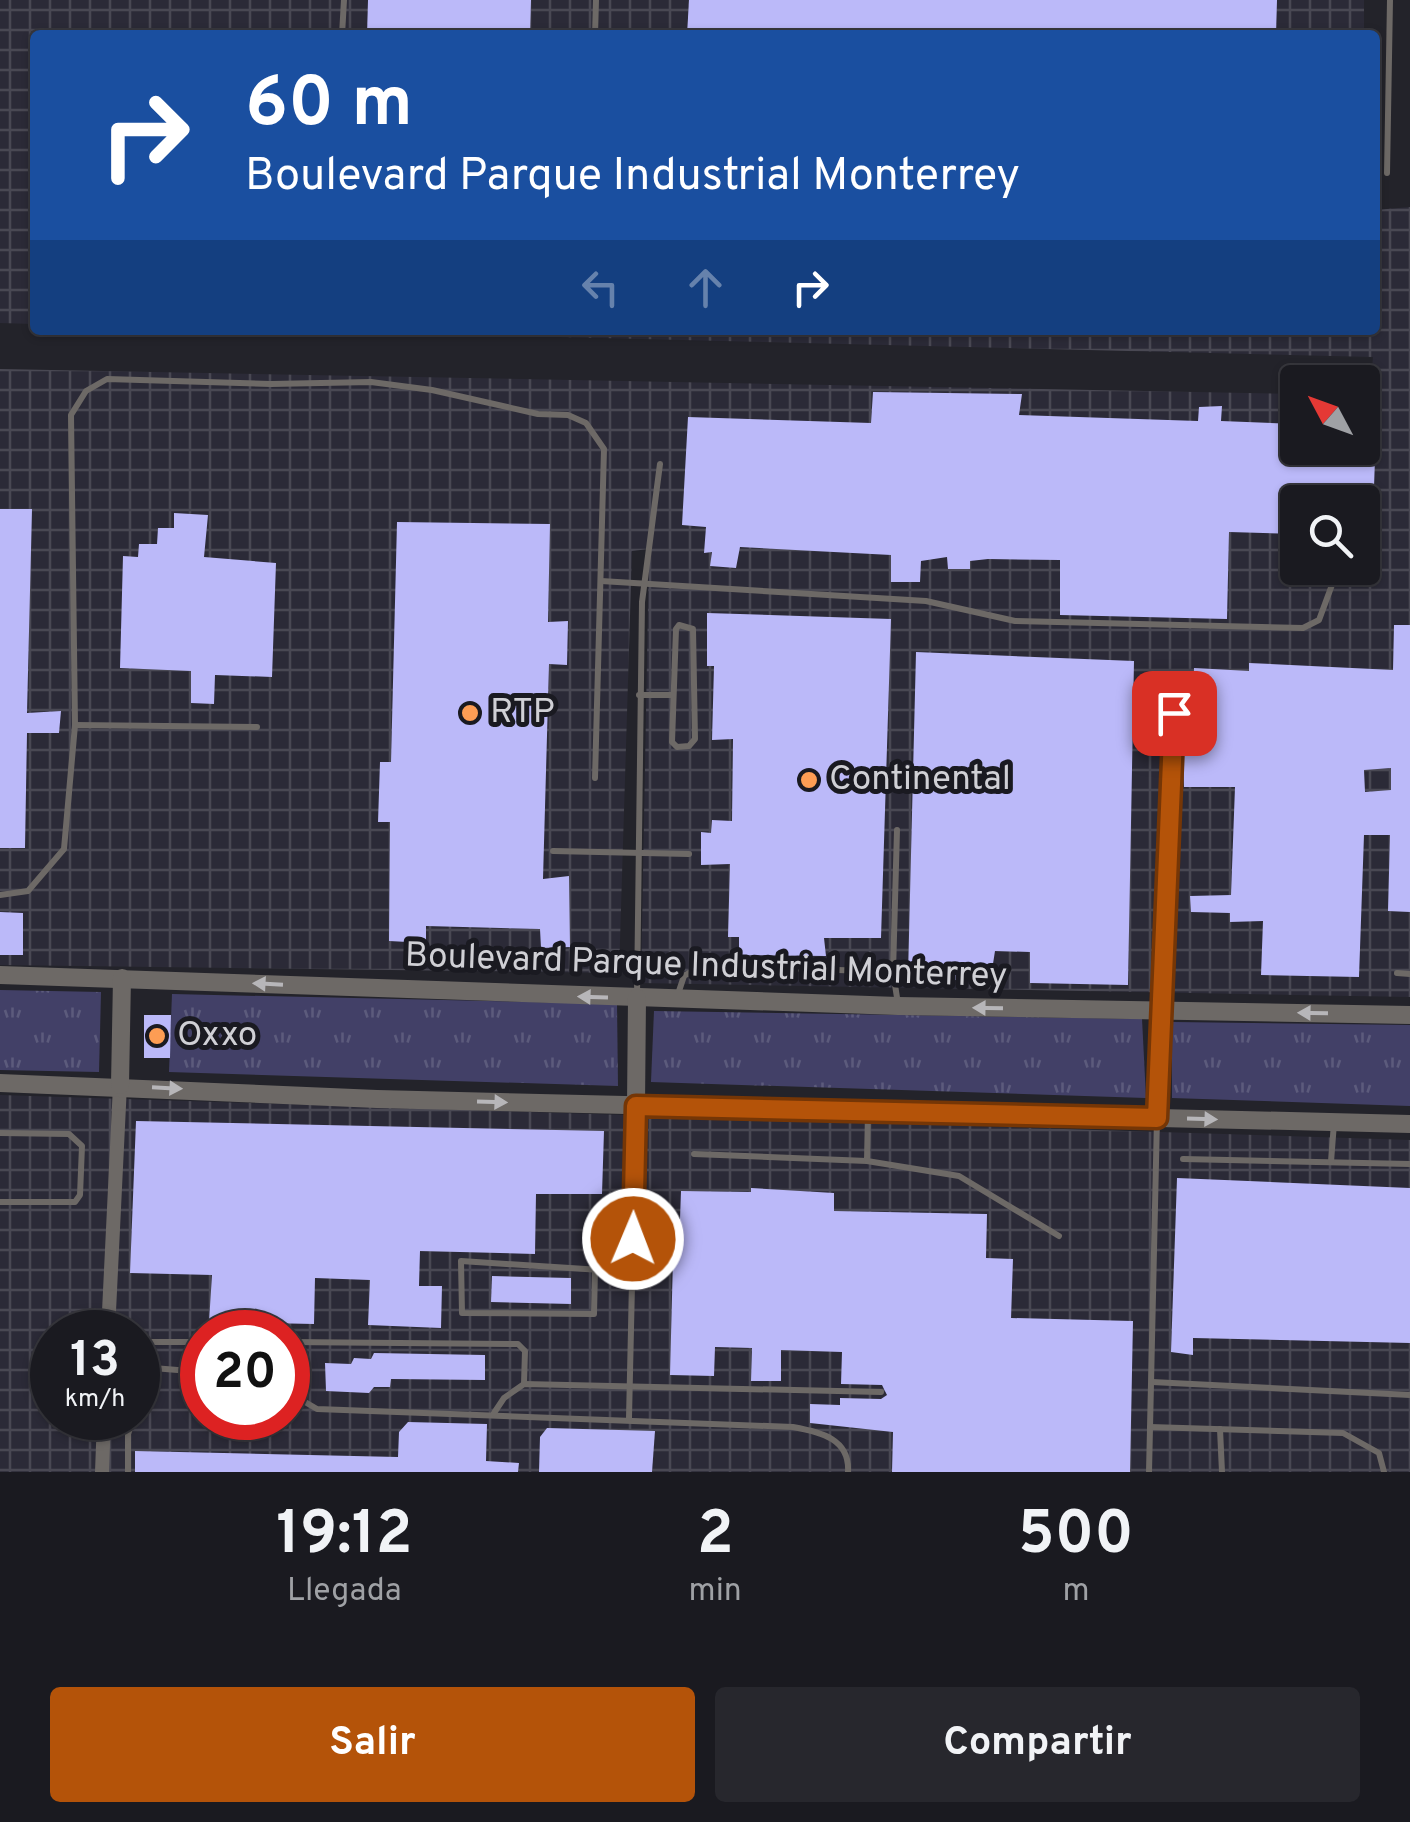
<!DOCTYPE html>
<html lang="es">
<head>
<meta charset="utf-8">
<style>
  :root { --surface:#1a1a20; --page:#27272d; --text:#f1f3f6; --muted:#9fa1a5; --line:#38383e; --accent:#b45309 }
  body { margin:0; font-family:Overpass,sans-serif; background:var(--page); color:var(--text); height:100vh; display:flex; flex-direction:column; font-size:38px; white-space:nowrap }
  * { box-sizing:border-box; margin:0 }
  p { font-size:32px; color:var(--muted) }
  .icon { flex:none; width:55px; height:55px; fill:none; stroke:currentColor; stroke-width:2; stroke-linecap:round; stroke-linejoin:round }
  .map { position:relative; height:1472px; overflow:hidden }
  .sheet { display:flex; flex-direction:column; background:var(--surface); flex:1 }
  .sheet>* { flex:none }
  .guide { position:absolute; left:30px; top:30px; width:1350px; height:305px; border-radius:10px; box-shadow:0 2px 8px #0004,0 0 0 2px var(--line); background:#1a4fa0; color:#fff; overflow:hidden }
  .needle { width:65px; rotate:311deg }
  .tools { position:absolute; left:1280px; top:365px; display:grid; gap:20px }
  .tools a { display:grid; place-items:center; width:100px; height:100px; border-radius:10px; background:var(--surface); box-shadow:0 2px 8px #0004,0 0 0 2px var(--line); font-size:50px }
  .speed { position:absolute; left:30px; top:1310px; display:flex; gap:20px; font-size:50px; font-weight:700; text-align:center }
  .speed>* { display:grid; place-content:center; width:130px; height:130px; border-radius:50%; background:var(--surface); box-shadow:0 2px 8px #0004,0 0 0 2px var(--line); line-height:1 }
  .speed small { font-size:25px; font-weight:400 }
  .speed .limit { border:15px solid #d22; background:#fff; color:#111 }
  .pin { position:absolute; display:grid; place-items:center; width:85px; height:85px; color:#fff; margin:-42px; border-radius:20px; box-shadow:0 5px 15px #0006 }
  .me { position:absolute; width:110px; margin:-55px; rotate:1deg; stroke-linejoin:round; filter:drop-shadow(0 0 8px #0008) }
  .turn { display:flex; align-items:center; gap:35px; height:210px; padding:0 50px; font-size:45px }
  .turn .icon { width:130px; height:130px; stroke-width:2.5 }
  .turn b { display:block; font-size:70px; line-height:85px }
  .lanes { display:flex; align-items:center; height:95px; padding:0 50px; background:#0003; justify-content:center; gap:50px; direction:ltr }
  .lanes .off { opacity:.35 }
  .eta { display:flex; justify-content:space-evenly; align-items:center; height:170px; text-align:center }
  .eta b { font-size:60px; font-weight:700; line-height:70px }
  .button { display:flex; gap:20px; margin-top:auto; padding:20px 50px }
  .button a { flex:1; height:115px; border-radius:10px; background:var(--accent); color:#fff; font-size:40px; font-weight:700; line-height:115px; text-align:center }
  .button a+a { background:var(--page); color:var(--text) }
  .map>svg:first-child { display:block }
  .industrial { fill:url(#industrial-grid); fill-rule:evenodd }
  .grass { fill:url(#grass-tufts) }
  .building { fill:#bbb9f9; fill-rule:evenodd }
  .lines { fill:none; stroke-linecap:round; stroke-linejoin:round }
  .service { stroke:#6d6966; stroke-width:6 }
  .minor { stroke:#6d6966; stroke-width:14 }
  .tertiary { stroke:#6d6966; stroke-width:18 }
  .oneway { fill:#b7b6b9 }
  .route-casing { stroke:#753606; stroke-width:25 }
  .route { stroke:#b45309; stroke-width:18 }
  .poi-dot { fill:#fd9d54; stroke:#1a1a21; stroke-width:4 }
  .labels { text-anchor:middle; dominant-baseline:central; stroke-width:10; stroke-linejoin:round; paint-order:stroke }
  .poi-label { font-size:35px; fill:#d0d0d5; stroke:#1a1a21; text-anchor:start }
  .street-label { font-size:35px; fill:#d0d0d5; stroke:#1a1a21 }
</style>
</head>
<body>
<div class="map">
<svg width="1410" height="1472" viewBox="0 0 1410 1472">
  <defs>
    <pattern id="industrial-grid" width="8" height="8" patternUnits="userSpaceOnUse" patternTransform="scale(2.5)"><rect width="8" height="8" fill="#2b2a37"/><path d="M0 4h8M4 0v8" fill="none" stroke="#494853"/></pattern>
    <pattern id="grass-tufts" width="24" height="20" patternUnits="userSpaceOnUse" patternTransform="scale(2.5)"><rect width="24" height="20" fill="#424067"/><path d="M3 7l-1-3M5 7V3M7 7l1-3M15 17l-1-3M17 17v-4M19 17l1-3" fill="none" stroke="#5c5b7c"/></pattern>
  </defs>
  <rect width="100%" height="100%" fill="#23232a"/>
  <g class="industrial">
    <path d="M0 0H1364V35H35V324L0 323Z"/>
    <path d="M1410 207V997L641 983 649 549 632 551 619 973 0 965V369L1297 394 1298 448H1362L1363 395 1370 394 1373 357 271 330H1375V210ZM1298 502H1362V568H1298Z"/>
    <path d="M0 1095 1410 1140V1472H0ZM52 1332H138V1418H52ZM202 1332H288V1418H202Z"/>
  </g>
  <g class="grass">
    <path d="M0 990 101 992 99 1072 0 1070Z"/>
    <path d="M172 994 617 1004 618 1086 169 1072Z"/>
    <path d="M654 1011 1142 1019 1146 1098 651 1082Z"/>
    <path d="M1172 1022 1410 1025V1106L1172 1098Z"/>
  </g>
  <g class="building">
    <path d="M368 0H531L530 35H367Z"/>
    <path d="M689 0H1277L1276 35H687Z"/>
    <path d="M873 392 1022 394 1019 415 1198 421 1199 407 1222 406 1221 421 1298 424V448H1362V430H1376L1372 545 1362 544V502H1298V534L1229 532 1227 619 1060 615V560L988 559 970 561V569H948L947 557 921 561 920 582H891V555L740 547 736 568 710 566 712 552 704 553 706 527 682 525 688 417 871 423Z"/>
    <path d="M0 509H32L27 713 61 711 59 733H27L25 848H0Z"/>
    <path d="M174 513 208 515 204 557 276 563 272 677 215 675 214 704 191 703V671L120 668 123 556 138 557 139 544H157L158 528H174Z"/>
    <path d="M397 522 550 524 548 622 568 621 567 665 549 664 543 879 569 876 570 947 541 948 540 929 426 926V943L389 941 390 822H378L380 762H391Z"/>
    <path d="M707 613 891 619 881 938H824L826 956 739 955V937H728L730 864 701 865V832L711 833 712 820 732 821 733 739 712 740 714 666H707Z"/>
    <path d="M1394 625H1410V912L1388 911 1390 835H1364L1359 977 1261 975 1263 921 1230 922V913L1191 912 1190 896 1231 895 1235 787H1184L1182 732H1192L1194 668 1249 671V663L1393 670ZM1391 768V790L1365 792 1364 770Z"/>
    <path d="M916 652 1134 661 1128 985 1030 983V952L995 951 990 983 908 976Z"/>
    <path d="M0 912 23 913V955H0Z"/>
    <path d="M144 1015H171L170 1058H144Z"/>
    <path d="M136 1121 604 1131 602 1194H536L535 1254 420 1251 419 1286H442L441 1328 368 1325 370 1280 315 1278 314 1324 209 1322 212 1275 130 1273Z"/>
    <path d="M1177 1178 1410 1188V1343L1193 1338V1355L1171 1352Z"/>
    <path d="M751 1188 834 1193V1211L987 1214 986 1258 1013 1259 1011 1318 1133 1321 1130 1472H892L893 1432 810 1423V1404L840 1405V1398L881 1399 887 1395 882 1385 841 1384 842 1352 781 1350V1381H751L752 1348 715 1347 714 1376 670 1375 674 1219H680L681 1191 751 1192Z"/>
    <path d="M492 1276 571 1278V1304L491 1302Z"/>
    <path d="M374 1353 485 1355V1380L391 1379 390 1387H374L369 1393 326 1391 325 1363 351 1364 354 1358 371 1359Z"/>
    <path d="M408 1422 487 1424 486 1461 519 1463 518 1472H135V1451L398 1457 399 1432Z"/>
    <path d="M547 1428 655 1431 652 1472H539L540 1437Z"/>
  </g>
  <g class="lines">
    <g class="service">
      <path d="M342 35 344 0"/>
      <path d="M595 35 596 0"/>
      <path d="M1387 173 1390 0"/>
      <path d="M601 581 926 601 1015 621 1303 628 1319 620 1336 574"/>
      <path d="M679 625 693 629 695 739 689 746 677 747 672 742 676 629Z"/>
      <path d="M639 695H673"/>
      <path d="M75 725 71 415 86 391 107 379 271 384 371 382 432 390 538 414 568 415 586 423 604 449 595 778"/>
      <path d="M553 851 689 854"/>
      <path d="M0 895 28 891 64 849 75 725 257 727"/>
      <path d="M893 972 897 830"/>
      <path d="M1397 973 1410 974"/>
      <path d="M637 996 642 602 660 464"/>
      <path d="M677 997 684 976 702 965 893 972 898 1004"/>
      <path d="M1161 1008 1175 674"/>
      <path d="M0 1133 69 1134 82 1146 80 1195 75 1202H0"/>
      <path d="M694 1154 867 1161 868 1112"/>
      <path d="M1183 1159 1410 1164"/>
      <path d="M867 1161 959 1176 1059 1236"/>
      <path d="M1331 1162 1334 1123"/>
      <path d="M595 1270 594 1314 462 1313 461 1261 632 1272"/>
      <path d="M138 1342H202"/>
      <path d="M288 1342 518 1344 525 1351 524 1384"/>
      <path d="M138 1358 153 1368 202 1372"/>
      <path d="M1152 1382 1410 1395"/>
      <path d="M288 1392 317 1409 793 1427C821 1432 850 1439 848 1472"/>
      <path d="M138 1409 153 1368"/>
      <path d="M494 1413 504 1398 524 1384 881 1392"/>
      <path d="M629 1418 636 1107"/>
      <path d="M1150 1427 1343 1433 1379 1453 1384 1472"/>
      <path d="M1220 1429 1222 1472"/>
      <path d="M128 1472V1434L134 1418"/>
      <path d="M1149 1472 1157 1118"/>
    </g>
    <g class="minor">
      <path d="M108 1332 120 1085"/>
      <path d="M102 1472 104 1418"/>
    </g>
    <g class="tertiary">
      <path d="M0 975 898 1006 1410 1015"/>
      <path d="M0 1083 377 1099 1410 1124"/>
      <path d="M120 1085 122 978"/>
      <path d="M636 1106 637 998"/>
      <path d="M1157 1117 1161 1011"/>
    </g>
  </g>
  <defs><path id="oneway-solid" d="M-6-.8H1V-3.2L6.5 0L1 3.2V.8H-6Z" transform="scale(2.5)"/></defs>
  <g class="oneway">
    <use href="#oneway-solid" transform="translate(268 984) rotate(-177)"/>
    <use href="#oneway-solid" transform="translate(593 997) rotate(-178)"/>
    <use href="#oneway-solid" transform="translate(988 1008) rotate(-179)"/>
    <use href="#oneway-solid" transform="translate(1313 1013) rotate(-179)"/>
    <use href="#oneway-solid" transform="translate(167 1088) rotate(3)"/>
    <use href="#oneway-solid" transform="translate(492 1102) rotate(2)"/>
    <use href="#oneway-solid" transform="translate(1202 1119) rotate(2)"/>
  </g>
  <g class="lines">
    <defs>
      <path id="route" d="M633 1239 636 1106 1157 1118 1174 713"/>
    </defs>
    <use href="#route" class="route-casing"/>
    <use href="#route" class="route"/>
  </g>
  <g class="poi-dot">
    <circle cx="470" cy="713" r="10"/>
    <circle cx="809" cy="780" r="10"/>
    <circle cx="157" cy="1036" r="10"/>
  </g>
  <g class="labels">
    <g class="poi-label">
      <text x="490" y="713">RTP</text>
      <text x="829" y="780">Continental</text>
      <text x="177" y="1036">Oxxo</text>
    </g>
    <g class="street-label">
      <text transform="translate(706 967) rotate(2)">Boulevard Parque Industrial Monterrey</text>
    </g>
  </g>
</svg>
<div class="tools">
<a><svg class="needle" viewBox="-14 -14 28 28"><path d="M0-13l5 13h-10z" fill="#e53935"/><path d="M0 13l5-13h-10z" fill="#9fa1a5"/></svg></a>
<a><svg class="icon" aria-label="search" viewBox="0 0 24 24"><circle cx="10" cy="10" r="6"/><path d="M15 15l6 6"/></svg></a>
</div>
<div class="speed"><div>13<small>km/h</small></div><div class="limit">20</div></div>
<div class="pin" style="left:1174px;top:713px;background:#d93025"><svg class="icon" aria-label="arrive" viewBox="0 0 24 24"><path d="M6 21V4h12l-3 4 3 4H6"/></svg></div>
<svg class="me" style="left:633px;top:1239px" viewBox="-20 -20 40 40"><circle r="17" fill="#b45309" stroke="#fff" stroke-width="3"/><path d="M0-11L8 9 0 5-8 9z" fill="#fff"/></svg>
<div class="guide">
<div class="turn"><svg class="icon" aria-label="right" viewBox="0 0 24 24"><path d="M7 20v-9h11M14 6l5 5-5 5"/></svg><div><b>60 m</b>Boulevard Parque Industrial Monterrey</div></div>
<div class="lanes"><svg class="icon off" aria-label="left" viewBox="0 0 24 24"><path d="M17 20v-9H6M10 6l-5 5 5 5"/></svg><svg class="icon off" aria-label="ahead" viewBox="0 0 24 24"><path d="M12 20V5M6 11l6-6 6 6"/></svg><svg class="icon" aria-label="right" viewBox="0 0 24 24"><path d="M7 20v-9h11M14 6l5 5-5 5"/></svg></div>
</div>
</div>
<section class="sheet">
<div class="eta">
<div><b>19:12</b><p>Llegada</p></div>
<div><b>2</b><p>min</p></div>
<div><b>500</b><p>m</p></div>
</div>
<div class="button"><a>Salir</a><a>Compartir</a></div>
</section>
</body>
</html>
